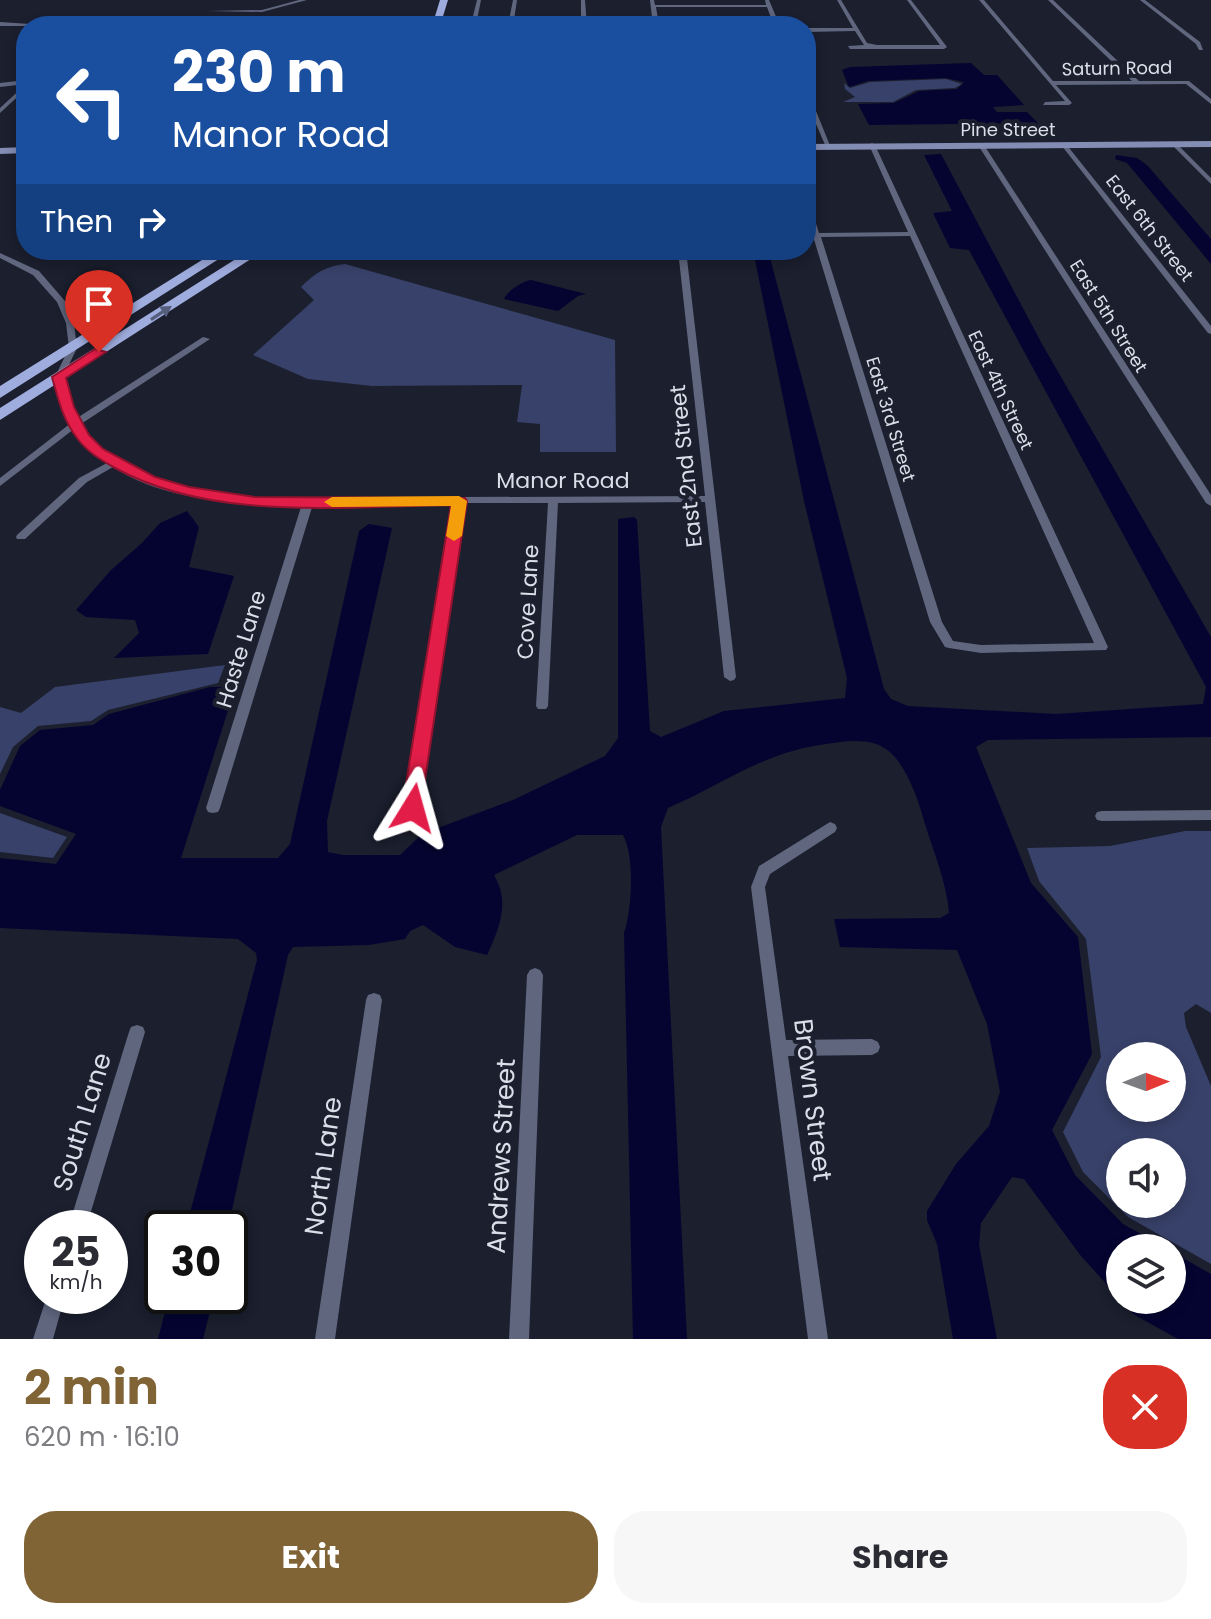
<!DOCTYPE html>
<html lang="en">
<head>
<meta charset="utf-8">
<style>
  :root { --surface:#fff; --page:#f7f7f7; --text:#2b2b33; --muted:#7c7c81; --accent:#816435 }
  body { margin:0; font-family:Poppins,sans-serif; background:var(--page); color:var(--text); height:100vh; display:flex; flex-direction:column; font-size:30px; white-space:nowrap }
  * { box-sizing:border-box; margin:0 }
  p { font-size:26px; color:var(--muted) }
  .icon { flex:none; width:44px; height:44px; fill:none; stroke:currentColor; stroke-width:2; stroke-linecap:round; stroke-linejoin:round }
  .map { position:relative; height:1339px; overflow:hidden }
  .side { display:flex; flex-direction:column; background:var(--surface); flex:1 }
  .side>* { flex:none }
  .banner { position:absolute; left:16px; top:16px; width:800px; height:244px; border-radius:32px; box-shadow:0 4px 12px #0003; background:#1a4fa0; color:#fff; overflow:hidden }
  .needle { width:52px; rotate:89deg }
  .buttons { position:absolute; left:1106px; top:1042px; display:grid; gap:16px }
  .buttons a { display:grid; place-items:center; width:80px; height:80px; border-radius:50%; background:var(--surface); box-shadow:0 4px 12px #0003; font-size:40px }
  .speed { position:absolute; left:24px; top:1210px; display:flex; gap:16px; font-size:40px; font-weight:700; text-align:center }
  .speed>* { display:grid; place-content:center; width:104px; height:104px; border-radius:50%; background:var(--surface); box-shadow:0 4px 12px #0003; line-height:1 }
  .speed small { font-size:20px; font-weight:400 }
  .speed .limit { border:4px solid #111; border-radius:12px; background:#fff; color:#111 }
  .pin { position:absolute; display:grid; place-items:center; width:68px; height:68px; color:#fff; margin:-82px -34px; border-radius:50% 50% 50% 0; rotate:-45deg; box-shadow:0 0 8px #0007 }
  .pin .icon { rotate:45deg }
  .me { position:absolute; width:88px; margin:-44px; rotate:8deg; stroke-linejoin:round; filter:drop-shadow(0 0 6px #0008) }
  .turn { display:flex; align-items:center; gap:28px; height:168px; padding:0 24px; font-size:36px }
  .turn .icon { width:104px; height:104px; stroke-width:2.5 }
  .turn b { display:block; font-size:56px; line-height:68px }
  .then { display:flex; align-items:center; height:76px; padding:0 24px; background:#0003; gap:16px; font-size:30px }
  .round { display:grid; place-items:center; flex:none; width:84px; height:84px; border-radius:32px; background:var(--page) }
  .overview { display:flex; align-items:center; justify-content:space-between; height:136px; padding:0 24px }
  h1 { font-size:48px; font-weight:700; line-height:60px; color:var(--accent) }
  .cta { display:flex; gap:16px; margin-top:auto; padding:16px 24px }
  .cta a { flex:1; height:92px; border-radius:32px; background:var(--accent); color:#fff; font-size:32px; font-weight:700; line-height:92px; text-align:center }
  .cta a+a { background:var(--page); color:var(--text) }
  .map>svg:first-child { display:block }
  .green { fill:#384169; fill-rule:evenodd }
  .water { fill:#050431 }
  .lines { fill:none; stroke-linecap:round; stroke-linejoin:round }
  .street { fill:#5f667e; fill-rule:evenodd }
  .secondary { fill:#838db4; fill-rule:evenodd }
  .primary { fill:#9facde; fill-rule:evenodd }
  .oneway { fill:#565e7d }
  .route { fill:#e11d48; stroke:#92132f; stroke-width:2 }
  .slow { fill:#f59e0b }
  .labels { text-anchor:middle; dominant-baseline:central; stroke-width:8; stroke-linejoin:round; paint-order:stroke }
  .far-street-label { font-size:18px; fill:#dbdee8; stroke:#1b1f2e }
  .street-label { font-size:22px; fill:#dbdee8; stroke:#1b1f2e }
  .near-street-label { font-size:26px; fill:#dbdee8; stroke:#1b1f2e }
</style>
</head>
<body>
<div class="map">
<svg width="1211" height="1339" viewBox="0 0 1211 1339">
  <rect width="100%" height="100%" fill="#1b1f2e"/>
  <g class="green">
    <path d="M946 79 962 84 955 88 916 90 893 102H843L855 97 845 89 844 83 850 88 870 82Z"/>
    <path d="M345 264 615 340 616 452H540V424L517 422 522 385 372 386 308 379 253 355 314 300 301 287C315 273 326 266 345 264Z"/>
    <path d="M225 665 218 683 108 710 91 721 38 726 13 747 0 774V707L21 713 55 687Z"/>
    <path d="M0 813 67 837 53 858 0 852Z"/>
    <path d="M1185 831H1211V1013L1196 1004 1184 1013 1186 1027 1211 1086V1264L1128 1217 1083 1172 1063 1132 1101 1057 1086 939 1039 881 1027 848 1110 846ZM1172 1056V1108H1120V1056ZM1172 1152V1204H1120V1152Z"/>
  </g>
  <g class="water">
    <path d="M971 63 984 75H997L1024 105 993 107 997 112H1027L1038 123 869 125 858 104 894 103 919 91 957 89 964 82 945 78 868 81 849 87 842 70 850 67Z"/>
    <path d="M941 154 1042 344 1211 637V737L988 740 976 747 1031 883 1078 937 1092 1054 1052 1130 1075 1175 1123 1224 1166 1248H1120V1299L1081 1256 1024 1179 1012 1177 981 1223 979 1245 997 1339H953L937 1244 927 1220V1211L956 1164 989 1126 1000 1092 987 1024 957 950 840 947 834 919 940 918 949 913C947 884 934 853 925 824 919 802 908 769 891 753 873 736 847 741 826 744 761 753 726 783 668 808L661 827 687 1339H633L624 933C632 909 635 857 623 835H577L494 875C510 902 500 927 487 955L455 947 423 925 410 931 405 939 369 945 293 947 288 955 228 1228H186L257 960 256 953 238 939 0 928V858L56 864 76 834 0 806V790L20 746 40 730 93 725 109 714 210 687H229L232 698 181 858H278L290 844 359 531 369 524 392 528 327 821 328 852 343 855H400L422 834 513 800 605 756 618 738V519L634 517 637 520 650 731 661 737 724 711 845 698 847 678 804 501 753 250H768L884 689 891 699 908 706 1056 714 1203 704 1206 687 969 250 950 248 933 213 952 211 924 155Z"/>
    <path d="M1116 155 1137 158 1147 165 1211 239V264L1127 163 1115 159Z"/>
    <path d="M531 280 586 294 578 296 558 311 504 299C507 291 523 281 531 280Z"/>
    <path d="M187 511 199 527 189 567 234 576 208 654 114 658 139 633 135 620 86 617 76 610 111 570 142 543 160 523Z"/>
    <path d="M1172 1252 1211 1274V1339H1178L1133 1314 1121 1300H1172Z"/>
    <path d="M169 1296H214L203 1339H158Z"/>
  </g>
  <g class="lines">
    <g class="street">
      <path d="M299 0H307L262 12 207 11 262 10Z"/>
      <path d="M477 0H481L477 20H509L513 0H517L514 20 550 26 511 23 86 26 472 20Z"/>
      <path d="M581 0H585L587 26H581Z"/>
      <path d="M650 0H654L655 5H766L765 0H769L780 26H774L767 7H656L659 26H653Z"/>
      <path d="M837 0H841L867 43 877 45H940L907 0H911L947 47 944 49H850L848 46 864 45 855 31 806 32V28H853Z"/>
      <path d="M979 0H984L1053 81H1132L1048 0H1053L1139 81H1189L1211 99V104L1186 84 1056 85 1072 103 1069 105H1043L1045 102 1065 101Z"/>
      <path d="M1140 0H1145L1200 42 1203 50H1199L1196 44Z"/>
      <path d="M0 22 30 24 33 26H0Z"/>
      <path d="M26 80V84L0 87V83Z"/>
      <path d="M26 84V89L0 113V108Z"/>
      <path d="M806 92 809 94 831 148 826 147 806 101Z"/>
      <path d="M872 143 875 145 1108 647 1106 650 981 653 949 648 945 647 930 622 806 213V200L809 202 819 233 908 232 869 145ZM910 236 1094 643 981 645 953 641 942 622 821 237Z"/>
      <path d="M981 143 984 145 1211 495V506L1206 503 978 145Z"/>
      <path d="M1172 143H1176L1211 178V184L1172 145Z"/>
      <path d="M1062 144H1066L1211 326V334L1208 333 1062 146Z"/>
      <path d="M678 250H686L736 677 734 680 730 681 724 677 705 502 558 503 548 706 546 709H538L536 706 548 503H464L420 808 418 812 413 813 408 812 406 808 454 503 313 504 220 808 218 812 213 813 208 812 206 808 302 504C242 504 165 502 113 467L87 482 25 539H17L16 537 17 535 79 478 107 463C94 454 82 442 74 429L0 486V478L71 423 63 408 55 377 69 348 66 323 57 302 33 275 0 258V253L39 271 65 301 74 323 77 348 63 377 70 403 77 418 203 337 210 339 81 424C115 483 194 492 255 498L705 496Z"/>
      <path d="M1211 810V820L1102 821 1097 820 1095 816 1097 812 1102 811Z"/>
      <path d="M830 822 835 824 837 828 835 832 770 874 765 887 786 1040 872 1039 878 1042 880 1047 878 1052 872 1055 788 1056 828 1339H808L751 887 759 866Z"/>
      <path d="M535 968 540 970 543 975 529 1339H509L527 975 530 970Z"/>
      <path d="M374 993 380 995 382 1000 335 1339H315L366 1000 368 995Z"/>
      <path d="M137 1025 143 1027 145 1032 86 1228H68L129 1032 131 1027Z"/>
      <path d="M47 1296H65L53 1339H33Z"/>
    </g>
    <g class="secondary">
      <path d="M1211 141V147L806 150V144Z"/>
      <path d="M26 147V153L0 154V148Z"/>
    </g>
    <g class="primary">
      <path d="M440 0H448L440 26H432Z"/>
      <path d="M218 250H233L0 398V386Z"/>
      <path d="M250 250H265L0 420V408Z"/>
    </g>
  </g>
  <defs><path id="oneway-solid" d="M-6-.8H1V-3.2L6.5 0L1 3.2V.8H-6Z" transform="scale(2)"/></defs>
  <use class="oneway" href="#oneway-solid" transform="translate(161 313) rotate(-33)"/>
  <path class="route" d="M95 349 106 352 66 378 74 407 89 435 103 449 155 477 189 487 255 497 465 498 467 501 420 813H405L402 808 451 505C342 506 214 522 115 468 101 460 87 452 77 438 63 420 58 399 52 377Z"/>
  <path class="slow" d="M459 496 467 501 462 536 454 541 446 536 451 506 332 507 324 502 332 497Z"/>
  <g class="labels">
    <g class="far-street-label">
      <text transform="translate(1117 68) rotate(-1)">Saturn Road</text>
      <text x="1008" y="129">Pine Street</text>
      <text transform="translate(1150 228) rotate(52)">East 6th Street</text>
      <text transform="translate(1109 316) rotate(58)">East 5th Street</text>
      <text transform="translate(1001 390) rotate(65)">East 4th Street</text>
      <text transform="translate(891 419) rotate(73)">East 3rd Street</text>
    </g>
    <g class="street-label">
      <text transform="translate(686 466) rotate(-96)">East 2nd Street</text>
      <text x="563" y="480">Manor Road</text>
      <text transform="translate(528 602) rotate(-87)">Cove Lane</text>
      <text transform="translate(241 649) rotate(-73)">Haste Lane</text>
    </g>
    <g class="near-street-label">
      <text transform="translate(813 1100) rotate(83)">Brown Street</text>
      <text transform="translate(82 1122) rotate(-73)">South Lane</text>
      <text transform="translate(501 1156) rotate(-87)">Andrews Street</text>
      <text transform="translate(323 1166) rotate(-82)">North Lane</text>
    </g>
  </g>
</svg>
<div class="buttons">
<a><svg class="needle" viewBox="-14 -14 28 28"><path d="M0-13l5 13h-10z" fill="#e53935"/><path d="M0 13l5-13h-10z" fill="#7c7c81"/></svg></a>
<a><svg class="icon" aria-label="sound" viewBox="0 0 24 24"><path d="M4 9h4l5-4v14l-5-4H4zM17 9q2 3 0 6"/></svg></a>
<a><svg class="icon" aria-label="layers" viewBox="0 0 24 24"><path d="M12 4l9 5-9 5-9-5zM3 14l9 5 9-5"/></svg></a>
</div>
<div class="speed"><div>25<small>km/h</small></div><div class="limit">30</div></div>
<div class="pin" style="left:99px;top:352px;background:#d93025"><svg class="icon" aria-label="arrive" viewBox="0 0 24 24"><path d="M6 21V4h12l-3 4 3 4H6"/></svg></div>
<svg class="me" style="left:413px;top:808px" viewBox="-20 -20 40 40"><path d="M0-17L14 15 0 8-14 15z" fill="#e11d48" stroke="#fff" stroke-width="4"/></svg>
<div class="banner">
<div class="turn"><svg class="icon" aria-label="left" viewBox="0 0 24 24"><path d="M17 20v-9H6M10 6l-5 5 5 5"/></svg><div><b>230 m</b>Manor Road</div></div>
<div class="then">Then<svg class="icon" aria-label="right" viewBox="0 0 24 24"><path d="M7 20v-9h11M14 6l5 5-5 5"/></svg></div>
</div>
</div>
<section class="side">
<div class="overview"><div><h1>2 min</h1><p>620 m · 16:10</p></div><a class="round" style="background:#d93025;color:#fff"><svg class="icon" aria-label="close" viewBox="0 0 24 24"><path d="M6 6l12 12M18 6L6 18"/></svg></a></div>
<div class="cta"><a>Exit</a><a>Share</a></div>
</section>
</body>
</html>
